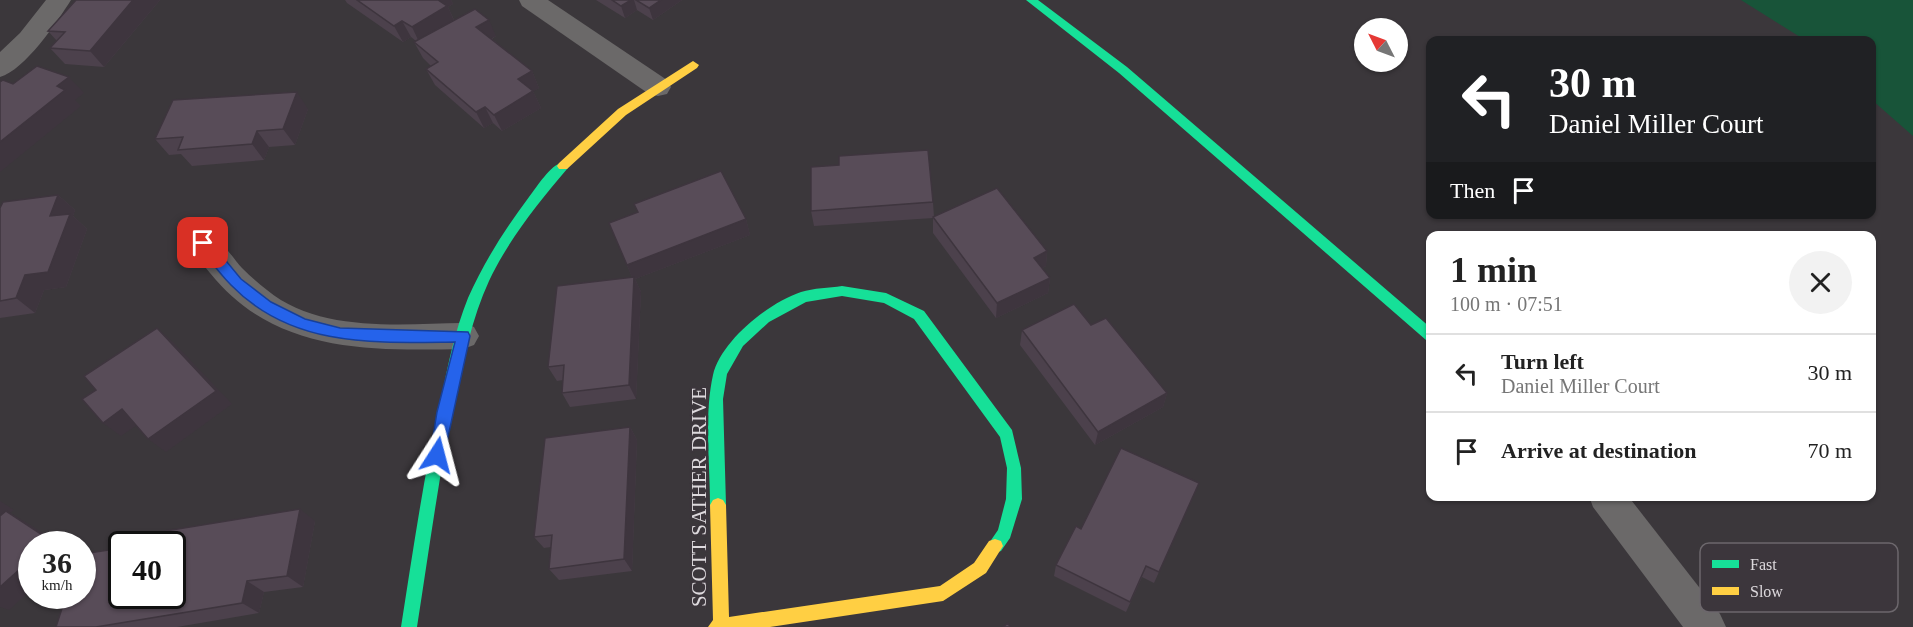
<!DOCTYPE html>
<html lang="en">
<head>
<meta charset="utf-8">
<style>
  :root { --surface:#fff; --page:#f2f2f2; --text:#222; --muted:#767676; --line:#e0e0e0 }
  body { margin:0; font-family:Georgia,serif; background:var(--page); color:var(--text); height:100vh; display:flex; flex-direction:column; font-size:22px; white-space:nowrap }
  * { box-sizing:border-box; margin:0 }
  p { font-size:20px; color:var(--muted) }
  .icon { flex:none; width:33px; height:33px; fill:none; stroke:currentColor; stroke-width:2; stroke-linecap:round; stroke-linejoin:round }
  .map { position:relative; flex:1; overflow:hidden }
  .details { position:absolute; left:1426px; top:231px; width:450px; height:270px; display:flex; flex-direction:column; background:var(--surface); border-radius:12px; box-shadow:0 2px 4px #0004 }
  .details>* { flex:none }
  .guide { position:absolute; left:1426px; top:36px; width:450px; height:183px; border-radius:12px; box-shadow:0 2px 4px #0004; background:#202124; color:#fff; overflow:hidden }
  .needle { width:39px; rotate:312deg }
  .tools { position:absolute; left:1354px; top:18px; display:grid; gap:12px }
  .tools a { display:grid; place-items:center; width:54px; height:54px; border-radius:50%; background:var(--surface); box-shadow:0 2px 4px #0004; font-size:30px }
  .speed { position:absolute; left:18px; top:531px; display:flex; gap:12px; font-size:30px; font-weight:700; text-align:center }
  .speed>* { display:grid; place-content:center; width:78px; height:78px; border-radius:50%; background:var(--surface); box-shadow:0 2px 4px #0004; line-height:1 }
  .speed small { font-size:15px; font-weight:400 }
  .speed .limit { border:3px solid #111; border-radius:9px; background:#fff; color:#111 }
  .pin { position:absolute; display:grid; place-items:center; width:51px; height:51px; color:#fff; margin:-26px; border-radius:12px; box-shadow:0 3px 9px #0006 }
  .me { position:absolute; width:66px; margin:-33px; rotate:9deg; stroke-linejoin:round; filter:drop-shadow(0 0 4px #0008) }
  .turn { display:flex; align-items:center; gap:21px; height:126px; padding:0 24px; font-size:27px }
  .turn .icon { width:78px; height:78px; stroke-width:2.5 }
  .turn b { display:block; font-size:42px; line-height:51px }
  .then { display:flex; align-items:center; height:57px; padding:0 24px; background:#0003; gap:12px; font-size:22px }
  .round { display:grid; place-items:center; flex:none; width:63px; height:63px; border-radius:32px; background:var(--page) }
  .summary { display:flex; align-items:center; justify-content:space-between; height:102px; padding:0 24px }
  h1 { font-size:36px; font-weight:700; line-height:45px }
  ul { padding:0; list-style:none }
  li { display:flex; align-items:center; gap:18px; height:78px; padding:0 24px; border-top:2px solid var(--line) }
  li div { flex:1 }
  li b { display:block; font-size:22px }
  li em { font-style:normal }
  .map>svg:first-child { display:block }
  .green { fill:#185439 }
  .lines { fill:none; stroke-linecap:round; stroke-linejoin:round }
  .street { fill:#6b6969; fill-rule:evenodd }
  .fast { fill:#16e098; fill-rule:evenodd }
  .slow { fill:#ffcf43; fill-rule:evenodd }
  .wall { fill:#4c414c }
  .shaded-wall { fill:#3e353e }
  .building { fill:#584c58; stroke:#3e353e; stroke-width:1.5 }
  .route { fill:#2563eb; stroke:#184099; stroke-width:1.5 }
  .labels { text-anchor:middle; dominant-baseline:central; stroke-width:4.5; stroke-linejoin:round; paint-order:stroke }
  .street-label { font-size:21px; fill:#ddd9dd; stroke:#3c363c }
  .key { fill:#3c363c; stroke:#6c676c; stroke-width:1.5 }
  .key-label { font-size:16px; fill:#ddd9dd }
</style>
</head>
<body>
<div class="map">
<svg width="1913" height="627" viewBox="0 0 1913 627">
  <rect width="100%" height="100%" fill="#3b373b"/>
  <path class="green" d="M1741 0H1913V136L1872 100V40H1805Z"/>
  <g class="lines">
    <g class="street">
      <path d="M46 0H71C57 22 25 70 0 77V52L20 33Z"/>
      <path d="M519 0H548L667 80 671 87 667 94 658 96 649 94 522 6Z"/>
      <path d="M203 231C221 237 230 255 242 268 250 276 258 283 267 290 319 333 400 324 463 323L474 327 479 336 474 345 463 349C369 351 274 353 210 273 202 263 194 254 188 243L192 235Z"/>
      <path d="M1589 496H1628L1720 614 1726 627H1683L1593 507Z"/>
    </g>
    <g class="fast">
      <path d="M1026 0H1038L1127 67 1431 328V342L1426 340 1119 73Z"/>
      <path d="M563 162 569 166 567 169C538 203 509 239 489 281 472 318 464 358 455 398 439 474 429 551 417 627H401C413 551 424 474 441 399 448 365 455 330 468 298 484 262 505 229 529 197 537 187 550 165 563 162Z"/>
      <path d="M842 286 886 293 924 311 1012 430 1021 468 1022 499 1010 538 1001 551 995 553 989 551 987 546 998 530 1006 499 1007 468 1000 437 914 319 884 303 842 296 806 302 769 322 743 346 727 374 723 399 726 505 723 510 718 512 713 510 710 505C710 464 704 415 713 375 721 341 768 303 801 292 814 288 829 288 842 286Z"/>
    </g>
    <g class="slow">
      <path d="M693 61 699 65 697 68 626 115 567 169H559L557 166 559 163 618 109Z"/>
      <path d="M718 498 723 500 726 505 729 617 940 586 974 563 989 541 995 539 1001 541 1003 546 986 573 943 601 770 627H708L713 620 710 505 713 500Z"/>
    </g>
  </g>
  <g class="wall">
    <path d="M76 0H160L104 67 65 64 50 48 57 41 48 31Z"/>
    <path d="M345 0H451L453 4 448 7 454 20 496 36 492 39 532 71 539 88 533 91 541 108 502 131 493 123 484 128 435 85 426 69 431 66 423 58 414 42 416 41 411 37 403 42 347 3Z"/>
    <path d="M596 0H682L653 20 637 10 625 18Z"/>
    <path d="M308 109 295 145 269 147 264 160 192 166 181 154 169 155 155 139Z"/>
    <path d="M58 195 75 210 73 216 87 229 66 287 44 290 35 313 0 318V208Z"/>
    <path d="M933 202 934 217 1047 251 1046 266 1042 268 1050 278 1048 293 996 318 933 233V218L814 226 811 211Z"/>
    <path d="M746 219 750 235 635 279 641 292 636 399 570 407 562 393 563 380 557 381 548 367 632 277 609 223Z"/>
    <path d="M1091 325 1167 393 1163 407 1095 445 1020 345 1022 330Z"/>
    <path d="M630 427 637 440 632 571 559 580 549 569 551 547 544 548 534 537Z"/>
    <path d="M1199 483 1154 583 1142 577 1126 612 1054 576 1056 565 1081 529Z"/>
    <path d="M315 521 303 587 264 592 259 613 177 627H56Z"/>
  </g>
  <g class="shaded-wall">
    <path d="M133 0H160L104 67 90 51Z"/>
    <path d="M434 0H451L453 4 448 7 455 23 420 44 412 27Z"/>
    <path d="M631 0H634L637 10 625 18 621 6Z"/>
    <path d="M661 0H682L653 20 649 8Z"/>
    <path d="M489 20 496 36 484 43 476 27Z"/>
    <path d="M402 21 411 37 403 42 394 26Z"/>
    <path d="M532 71 539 88 526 96 518 79Z"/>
    <path d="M69 77 84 93 75 100 81 106 0 172V142L57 86Z"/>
    <path d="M533 91 541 108 502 131 494 115Z"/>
    <path d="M297 92 308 109 295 145 283 129Z"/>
    <path d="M485 107 493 123 484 128 476 112Z"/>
    <path d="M257 131 269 147 264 160 252 144Z"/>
    <path d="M58 195 75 210 73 216 87 229 66 287 44 290 35 313 16 298Z"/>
    <path d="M746 219 750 235 635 279 641 292 636 399 629 385 633 280 627 265Z"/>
    <path d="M1047 251 1046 266 1032 273 1034 258Z"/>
    <path d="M1050 278 1048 293 996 318 997 303Z"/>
    <path d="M157 328 173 342 232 404 166 452 148 439Z"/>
    <path d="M1167 393 1163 407 1095 445 1098 432Z"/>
    <path d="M122 409 140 423 121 436 103 423Z"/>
    <path d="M630 427 637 440 632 571 624 559Z"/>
    <path d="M0 501 14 510 10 513 27 523 60 544H46L0 522Z"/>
    <path d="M300 509 315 521 303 587 287 576Z"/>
    <path d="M32 558V589L9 610 0 607V587Z"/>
    <path d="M247 581 264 592 259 613 242 603Z"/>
  </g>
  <g class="building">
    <path d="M76 0H133L90 51 50 48 65 32 48 31Z"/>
    <path d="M357 0H438L447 6 412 27 402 21 394 26Z"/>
    <path d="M612 0H631L621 6Z"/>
    <path d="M636 0H661L649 8Z"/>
    <path d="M475 9 489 20 476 27 532 71 518 79 533 91 494 115 485 107 476 112 426 69 438 62 414 42Z"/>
    <path d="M37 66 69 77 57 86 65 90 0 142V82L3 80 13 84Z"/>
    <path d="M297 92 283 129 257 131 252 144 178 150 183 137 155 139 173 100Z"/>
    <path d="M928 150 933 202 811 211V167L839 165V156Z"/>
    <path d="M721 171 746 219 627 265 609 223 638 212 634 204Z"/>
    <path d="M997 188 1047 251 1034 258 1050 278 997 303 933 217Z"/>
    <path d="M58 195 50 216 70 214 48 272 25 275 16 298 0 301V208L3 202Z"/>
    <path d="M634 277 629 385 562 393 564 365 548 367 557 286Z"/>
    <path d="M1074 304 1091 325 1106 318 1167 393 1098 432 1022 330Z"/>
    <path d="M157 328 216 391 148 439 122 409 103 423 82 399 96 390 84 376Z"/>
    <path d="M630 427 624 559 549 569 552 535 534 537 545 438Z"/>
    <path d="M1121 448 1199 483 1159 572 1146 566 1130 602 1056 565 1076 526 1081 529Z"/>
    <path d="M300 509 287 576 247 581 242 603 96 627H56L66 596H82V554L122 548V596H172V544H144L147 534Z"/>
    <path d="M6 511 50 540 46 544H32V558L0 587V516Z"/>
    <path d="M1008 623 1010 627H1003Z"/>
  </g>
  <path class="route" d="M203 238 208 239 241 279 271 302 305 319 340 328 468 332 470 336 443 460 437 462 432 460 430 455 437 412 455 342C375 343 292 348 231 285 219 273 209 259 199 246L197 243Z"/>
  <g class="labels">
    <g class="street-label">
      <text transform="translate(699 497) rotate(-90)">SCOTT SATHER DRIVE</text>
    </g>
  </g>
  <rect x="1700" y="543" width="198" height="69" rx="9" class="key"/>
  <rect x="1712" y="560" width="27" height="8" fill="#16e098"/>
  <rect x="1712" y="587" width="27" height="8" fill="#ffcf43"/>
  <g class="key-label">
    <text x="1750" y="570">Fast</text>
    <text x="1750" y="597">Slow</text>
  </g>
</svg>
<div class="tools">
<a><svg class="needle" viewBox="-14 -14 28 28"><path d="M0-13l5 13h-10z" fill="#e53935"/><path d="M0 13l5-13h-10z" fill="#767676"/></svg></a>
</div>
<div class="speed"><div>36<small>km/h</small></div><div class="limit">40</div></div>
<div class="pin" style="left:203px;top:243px;background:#d93025"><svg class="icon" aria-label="arrive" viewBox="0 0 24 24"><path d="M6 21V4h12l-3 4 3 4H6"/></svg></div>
<svg class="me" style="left:437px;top:455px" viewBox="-20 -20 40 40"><path d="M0-17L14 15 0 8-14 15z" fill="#2563eb" stroke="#fff" stroke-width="4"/></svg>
<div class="guide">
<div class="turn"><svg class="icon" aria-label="left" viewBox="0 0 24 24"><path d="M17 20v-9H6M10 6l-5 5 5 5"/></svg><div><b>30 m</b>Daniel Miller Court</div></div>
<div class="then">Then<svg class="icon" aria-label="arrive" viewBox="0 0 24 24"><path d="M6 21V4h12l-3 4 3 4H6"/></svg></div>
</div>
<section class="details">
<div class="summary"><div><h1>1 min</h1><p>100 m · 07:51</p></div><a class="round"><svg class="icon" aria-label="close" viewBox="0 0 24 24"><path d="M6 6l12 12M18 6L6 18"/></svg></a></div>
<ul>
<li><svg class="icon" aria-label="left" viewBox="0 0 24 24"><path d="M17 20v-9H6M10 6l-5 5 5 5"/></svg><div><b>Turn left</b><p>Daniel Miller Court</p></div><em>30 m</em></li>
<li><svg class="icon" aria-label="arrive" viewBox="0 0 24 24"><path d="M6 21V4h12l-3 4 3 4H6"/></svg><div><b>Arrive at destination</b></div><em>70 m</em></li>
</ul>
</section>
</div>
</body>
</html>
